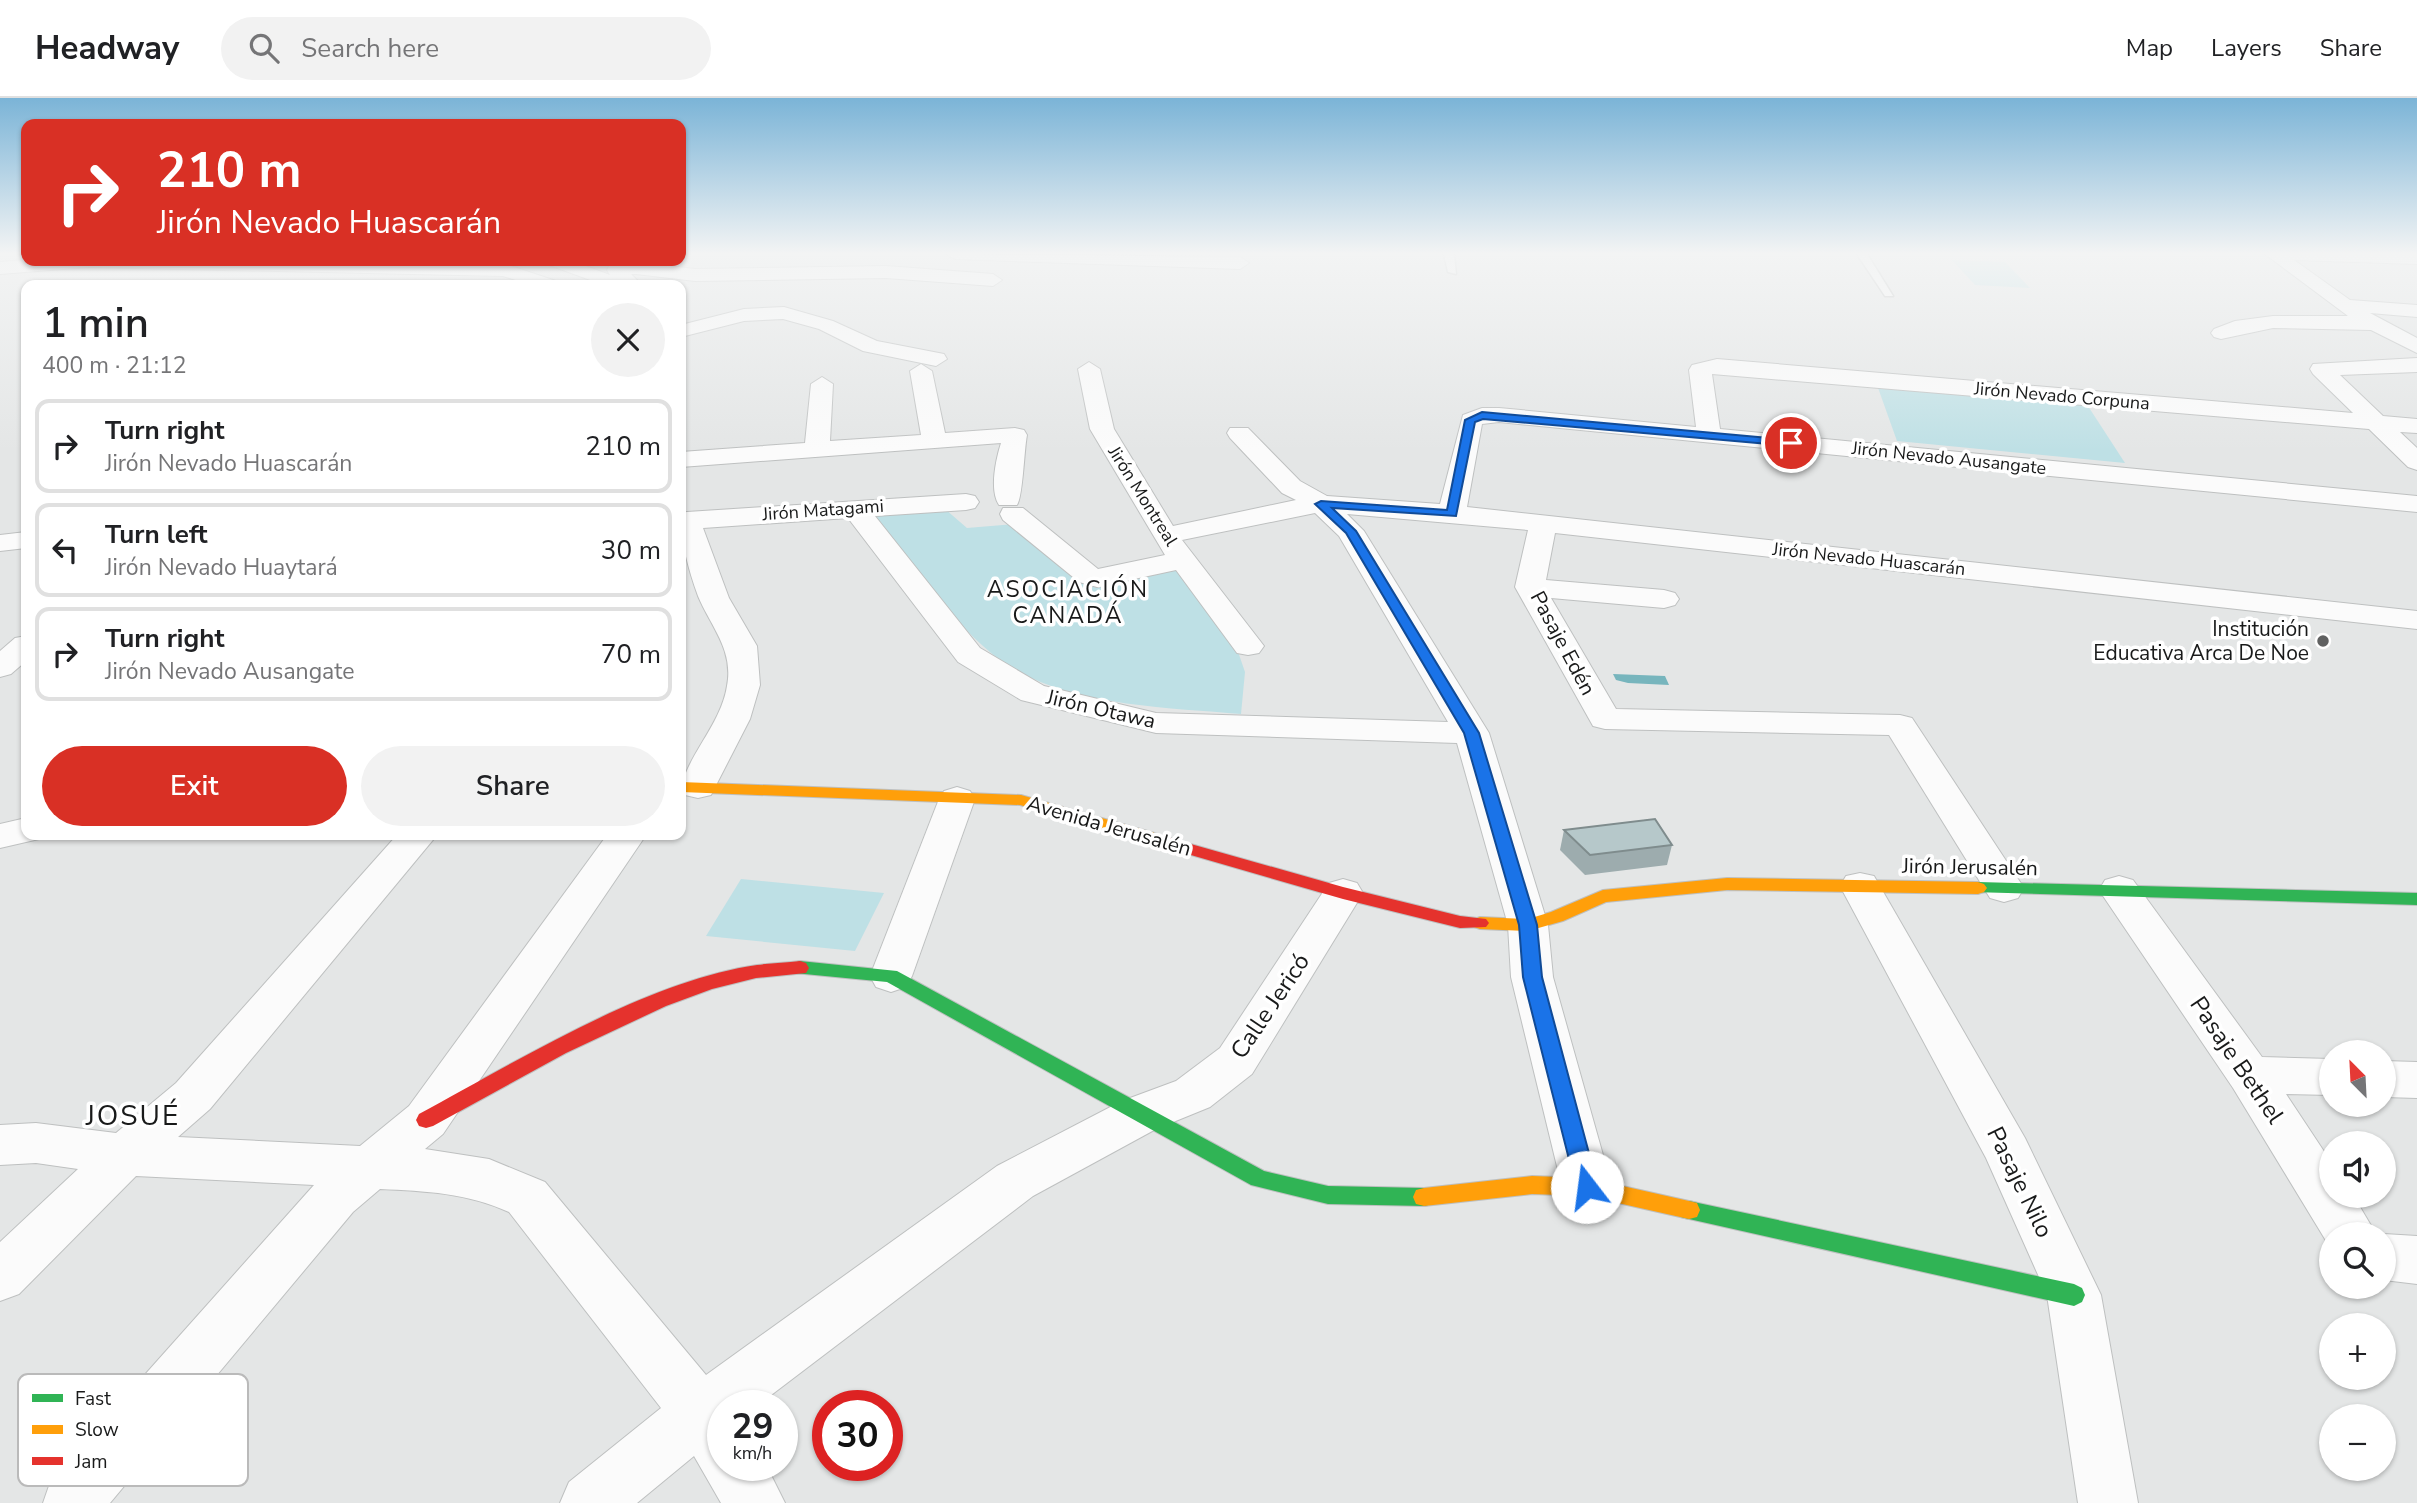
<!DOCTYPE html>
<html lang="en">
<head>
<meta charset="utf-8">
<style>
  :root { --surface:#fff; --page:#f2f2f2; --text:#202124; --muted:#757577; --line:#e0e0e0; --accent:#d93025 }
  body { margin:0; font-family:"Nunito Sans",sans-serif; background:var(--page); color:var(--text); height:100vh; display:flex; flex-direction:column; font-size:26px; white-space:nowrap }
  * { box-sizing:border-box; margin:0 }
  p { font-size:23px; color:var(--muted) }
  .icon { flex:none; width:38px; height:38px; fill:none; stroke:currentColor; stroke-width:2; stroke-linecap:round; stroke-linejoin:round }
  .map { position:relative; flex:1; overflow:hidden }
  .panel { position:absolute; left:21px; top:182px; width:665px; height:560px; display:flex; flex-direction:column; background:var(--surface); border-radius:14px; box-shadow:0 2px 5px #0004 }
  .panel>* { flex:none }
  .hud { position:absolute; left:21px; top:21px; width:665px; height:147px; border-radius:14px; box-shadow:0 2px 5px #0004; background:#d93025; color:#fff; overflow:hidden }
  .needle { width:46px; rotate:336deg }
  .tools { position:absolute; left:2319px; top:942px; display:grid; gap:14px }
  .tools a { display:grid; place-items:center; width:77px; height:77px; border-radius:50%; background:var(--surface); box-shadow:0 2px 5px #0004; font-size:35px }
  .speed { position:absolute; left:707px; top:1292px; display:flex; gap:14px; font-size:35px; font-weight:700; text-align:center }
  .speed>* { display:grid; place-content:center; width:91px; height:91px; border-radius:50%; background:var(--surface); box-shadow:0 2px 5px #0004; line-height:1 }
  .speed small { font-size:18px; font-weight:400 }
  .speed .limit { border:10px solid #d22; background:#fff; color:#111 }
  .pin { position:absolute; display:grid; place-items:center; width:60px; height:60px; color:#fff; margin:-30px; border:4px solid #fff; border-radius:50%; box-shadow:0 2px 7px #0007 }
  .me { position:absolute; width:77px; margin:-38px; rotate:345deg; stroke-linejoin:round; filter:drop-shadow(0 0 5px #0008) }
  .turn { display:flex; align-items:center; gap:24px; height:147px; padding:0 21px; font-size:32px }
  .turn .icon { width:91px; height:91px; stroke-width:2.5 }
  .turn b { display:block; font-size:49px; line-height:60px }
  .round { display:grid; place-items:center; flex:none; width:74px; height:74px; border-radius:37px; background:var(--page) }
  .headline { display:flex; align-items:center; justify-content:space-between; height:119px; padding:0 21px }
  h1 { font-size:42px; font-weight:600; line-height:52px }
  .cta { display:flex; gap:14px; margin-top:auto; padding:14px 21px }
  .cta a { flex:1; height:80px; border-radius:42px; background:var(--accent); color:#fff; font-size:28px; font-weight:600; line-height:80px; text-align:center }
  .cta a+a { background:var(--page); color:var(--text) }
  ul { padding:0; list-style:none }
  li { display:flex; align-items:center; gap:21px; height:94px; margin:0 14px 10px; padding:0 7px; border:4px solid var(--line); border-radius:14px }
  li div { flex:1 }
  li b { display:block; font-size:26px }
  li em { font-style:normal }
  header { display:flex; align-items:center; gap:42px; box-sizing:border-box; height:98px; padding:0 35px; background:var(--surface); border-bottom:2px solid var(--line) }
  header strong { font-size:33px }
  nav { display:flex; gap:38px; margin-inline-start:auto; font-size:24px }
  .search { width:490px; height:63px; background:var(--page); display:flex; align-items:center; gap:18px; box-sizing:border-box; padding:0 24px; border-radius:38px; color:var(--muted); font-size:26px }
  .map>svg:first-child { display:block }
  .green { fill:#bee0e5 }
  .water { fill:#77b5bd }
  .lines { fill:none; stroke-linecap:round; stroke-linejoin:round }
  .lane-casing { stroke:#bec0c0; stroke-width:3 }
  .street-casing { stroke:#bec0c0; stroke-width:2 }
  .fast-casing { stroke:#bec0c0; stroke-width:2 }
  .slow-casing { stroke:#bec0c0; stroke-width:2 }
  .jam-casing { stroke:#bec0c0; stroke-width:2 }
  .lane { fill:#fbfbfb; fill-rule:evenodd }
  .street { fill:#fbfbfb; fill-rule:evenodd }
  .fast { fill:#30b455; fill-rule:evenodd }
  .slow { fill:#ff9f0a; fill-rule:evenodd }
  .jam { fill:#e5322d; fill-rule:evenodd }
  .wall { fill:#9dacae }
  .building { fill:#b6c8ca; stroke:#7f8c8d; stroke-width:2 }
  .route { fill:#1a73e8; stroke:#114b97; stroke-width:2 }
  .poi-dot { fill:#606161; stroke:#fff; stroke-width:2.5 }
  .labels { text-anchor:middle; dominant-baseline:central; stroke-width:7; stroke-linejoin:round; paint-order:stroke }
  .far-street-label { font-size:18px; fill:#191a1a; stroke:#fff }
  .poi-label { font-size:21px; fill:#191a1a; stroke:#fff; text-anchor:end }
  .street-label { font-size:21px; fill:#191a1a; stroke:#fff }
  .neighbourhood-label { font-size:23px; letter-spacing:2px; fill:#191a1a; stroke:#fff }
  .near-street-label { font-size:24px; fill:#191a1a; stroke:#fff }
  .near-neighbourhood-label { font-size:28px; letter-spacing:2px; fill:#191a1a; stroke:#fff }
  .key { fill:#fff; stroke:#bababa; stroke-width:2 }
  .key-label { font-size:19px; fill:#191a1a }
</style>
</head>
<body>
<header>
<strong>Headway</strong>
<div class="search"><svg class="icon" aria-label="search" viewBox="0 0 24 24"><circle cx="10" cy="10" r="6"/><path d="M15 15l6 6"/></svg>Search here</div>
<nav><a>Map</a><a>Layers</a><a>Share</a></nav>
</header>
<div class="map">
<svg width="2417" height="1405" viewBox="0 0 2417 1405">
  <rect width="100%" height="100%" fill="#e4e6e6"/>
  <g class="green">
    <path d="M1952 162 2005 164 2030 190 1975 187Z"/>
    <path d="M1877 287 2086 305 2125 365 1897 343Z"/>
    <path d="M945 411 967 430 1015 426 1086 482 1178 467 1235 545 1245 574 1241 616C1162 609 1054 608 991 555 944 515 907 461 868 414Z"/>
    <path d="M741 781 884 795 855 853 706 838Z"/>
  </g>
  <path class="water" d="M1613 576 1665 578 1669 587 1628 585 1616 582Z"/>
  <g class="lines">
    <defs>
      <g id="lane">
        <path d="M1444 156H1454L1456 176 1448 174Z"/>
        <path d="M1857 156H1867L1893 198H1885Z"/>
      </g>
      <g id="street">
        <path d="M946 156 1240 159 1249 165 1240 171 955 161Z"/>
        <path d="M2265 156H2417V166L2294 162 2350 202 2417 207V219L2370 215 2417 240V255L2371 232 2273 230 2221 241 2214 239 2211 235 2214 231 2235 223 2273 218H2348Z"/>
        <path d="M26 162 505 166 556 183 559 187H531L503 178 89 169 0 176V164Z"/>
        <path d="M546 163H572L610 177 607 172 609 168 636 164 695 171 886 168 993 176 1002 182 993 188 886 180 695 183 636 176H631L638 183 635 187H604L549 167Z"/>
        <path d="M784 209 833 223 877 243 944 256 947 261 936 268 863 253 819 231 783 221 744 223 681 239V227L744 211Z"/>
        <path d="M2417 260V274L2340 277 2383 318 2417 321V335L2400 334 2417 350V372L2408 369 2369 331 1712 276 1720 331 2417 398V414L1499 324 1482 326 1467 409 2417 513V531L1555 435 1546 482 1664 492 1675 495 1679 501 1675 507 1664 510 1551 500 1616 611 1900 617 1912 620 2024 790 2018 800 2004 804 1990 800 1889 637 1605 631 1593 628 1515 489 1528 432 1347 416 1364 433 1489 635 1548 827 1553 879 1612 1089 1605 1104 1587 1110 1569 1104 1562 1089 1511 879 1508 827 1457 645 1156 635 1021 602 958 564 848 420 703 430 729 500 757 548 760 587 750 621 711 697 698 700 685 697 681 690C689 655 721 626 727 588 734 552 711 529 698 498 688 470 681 445 681 415L687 414 966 396 975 398 979 404 975 410 966 412 875 418 980 550 1044 588 1156 615 1448 624 1339 438 1315 415 1182 442 1264 548 1259 555 1248 557 1237 555 1176 472 1097 489 1079 484 1003 422 1000 416 1003 410H1023L1098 471 1165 457 1090 331 1078 271 1089 264 1100 271 1114 331 1173 428 1296 402 1282 395 1230 340 1227 335 1230 330H1248L1300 383 1327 398 1440 406 1463 317 1482 310H1499L1696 329 1689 272 1692 267 1717 261 2353 315 2313 276 2310 271 2313 266Z"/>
        <path d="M921 266 932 273 945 335 1015 330 1024 332 1027 337C1024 352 1023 399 1017 407H999C989 392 996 361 1001 345L681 369V354L805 345 811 286 822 279 833 286 830 343 921 337 910 273Z"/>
        <path d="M26 434V450L0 453V437Z"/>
        <path d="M26 538V563L11 576 0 579V553L15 540Z"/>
        <path d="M957 689 970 693 975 701 912 878 906 889 891 894 876 889 870 878 939 701 944 693Z"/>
        <path d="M26 720V737H42L39 741 0 750V726Z"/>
        <path d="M397 737H437L210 1011 178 1039 360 1048 409 1008 607 737H646L443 1036 425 1051 489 1061 545 1084 706 1277 997 1068 1122 1003 1176 983 1220 950 1329 785 1343 781 1357 785 1363 795 1252 976 1210 1009 1156 1031 1033 1098 758 1307H723V1367H766L785 1405H721L694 1358 637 1405H560L569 1384 661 1310 509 1114C467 1095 426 1093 380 1091L353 1114 110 1405H43L51 1382 314 1087 136 1078 19 1196 0 1203V1144L78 1071 36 1065 0 1067V1027L36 1025 116 1035 176 985Z"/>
        <path d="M1860 775 1874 778 2025 1040 2101 1197 2138 1405H2078L2047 1197 1986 1060 1840 788 1846 778Z"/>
        <path d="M2119 778 2133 782 2262 959 2331 961V997L2286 996 2331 1064V1097H2353L2376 1136H2331V1151L2233 990 2099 792 2105 782Z"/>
        <path d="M2384 963 2417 964V1000L2384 999Z"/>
        <path d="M2383 1136H2384L2417 1138V1186L2384 1182Z"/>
      </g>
      <g id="fast">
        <path d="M1978 784 2417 795V807L1972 794 1969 790 1972 786Z"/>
        <path d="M800 863 897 873 1264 1073 1328 1088 1424 1090 1432 1092 1435 1099 1432 1106 1424 1108 1328 1106 1251 1087 887 884 794 875 791 870 794 865Z"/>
        <path d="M1689 1103 2074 1186 2082 1190 2085 1197 2082 1204 2074 1208 1689 1121 1681 1119 1678 1112 1681 1105Z"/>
      </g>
      <g id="slow">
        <path d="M681 684 1021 697 1158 736 1160 740 1152 745 1020 707 681 694Z"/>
        <path d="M1727 780 1978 784 1984 786 1987 790 1984 794 1978 796 1727 792 1606 804 1563 823 1528 833 1480 831 1474 829 1471 825 1474 821 1480 819 1528 821 1551 814 1603 792Z"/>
        <path d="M1532 1078 1587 1080 1689 1103 1697 1105 1700 1112 1697 1119 1689 1121 1587 1098 1532 1096 1424 1108 1416 1106 1413 1099 1416 1092 1424 1090Z"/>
      </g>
      <g id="jam">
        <path d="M1152 735 1343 789 1460 818 1486 821 1489 825 1486 829 1460 830 1343 801 1146 744 1144 740Z"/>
        <path d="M800 863 806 865 809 870 806 875 756 880 712 891 666 908 566 955 433 1028 426 1030 419 1028 416 1022 419 1016C518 963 646 883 757 867 771 865 786 865 800 863Z"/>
      </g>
    </defs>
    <use href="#lane" class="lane-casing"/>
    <use href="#street" class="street-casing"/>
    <use href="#fast" class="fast-casing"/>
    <use href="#slow" class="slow-casing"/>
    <use href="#jam" class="jam-casing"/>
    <use href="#lane" class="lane"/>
    <use href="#street" class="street"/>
    <use href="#fast" class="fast"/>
    <use href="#slow" class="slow"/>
    <use href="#jam" class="jam"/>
  </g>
  <path class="wall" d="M1564 732 1672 747 1667 767 1585 777 1560 752Z"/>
  <path class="building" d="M1655 721 1672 747 1590 757 1564 732Z"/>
  <linearGradient id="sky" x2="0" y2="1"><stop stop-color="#7bb4d7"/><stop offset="0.44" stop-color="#f3f4f4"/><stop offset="1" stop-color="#f3f4f4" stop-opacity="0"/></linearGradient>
  <rect width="2417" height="353" fill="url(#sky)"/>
  <path class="route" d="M1482 314 1791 342 1796 345 1791 348 1483 321 1475 324 1456 418 1332 410 1356 433 1479 635 1537 827 1542 879 1598 1089 1594 1096 1587 1098 1579 1096 1576 1089 1523 879 1519 827 1464 635 1346 435 1315 406 1321 403 1447 412 1465 322Z"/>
  <circle class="poi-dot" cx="2323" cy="543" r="7"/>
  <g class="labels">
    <g class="far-street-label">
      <text transform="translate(2062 298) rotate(5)">Jirón Nevado Corpuna</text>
      <text transform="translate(1949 360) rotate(6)">Jirón Nevado Ausangate</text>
      <text transform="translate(1143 398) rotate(58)">Jirón Montreal</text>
      <text transform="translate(823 412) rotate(-4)">Jirón Matagami</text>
      <text transform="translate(1869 461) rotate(6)">Jirón Nevado Huascarán</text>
    </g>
    <g class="poi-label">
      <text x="2309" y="531">Institución<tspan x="2309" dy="24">Educativa Arca De Noe</tspan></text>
    </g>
    <g class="street-label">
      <text transform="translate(1563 545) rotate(62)">Pasaje Edén</text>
      <text transform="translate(1101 611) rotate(13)">Jirón Otawa</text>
      <text transform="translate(1109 728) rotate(16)">Avenida Jerusalén</text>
      <text transform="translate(1970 769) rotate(1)">Jirón Jerusalén</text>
    </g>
    <g class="neighbourhood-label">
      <text x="1068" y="491">ASOCIACIÓN<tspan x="1068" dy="26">CANADÁ</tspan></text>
    </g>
    <g class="near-street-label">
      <text transform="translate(1270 908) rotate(-56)">Calle Jericó</text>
      <text transform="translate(2237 962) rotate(56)">Pasaje Bethel</text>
      <text transform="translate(2020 1084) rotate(64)">Pasaje Nilo</text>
    </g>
    <g class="near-neighbourhood-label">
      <text x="133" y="1018">JOSUÉ</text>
    </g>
  </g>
  <rect x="18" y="1276" width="230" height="112" rx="10" class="key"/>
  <rect x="32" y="1296" width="31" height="8" fill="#30b455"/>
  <rect x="32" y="1327" width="31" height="9" fill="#ff9f0a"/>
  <rect x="32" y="1359" width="31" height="8" fill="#e5322d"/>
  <g class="key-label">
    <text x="75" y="1307">Fast</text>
    <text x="75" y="1338">Slow</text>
    <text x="75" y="1370">Jam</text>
  </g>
</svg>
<div class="tools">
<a><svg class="needle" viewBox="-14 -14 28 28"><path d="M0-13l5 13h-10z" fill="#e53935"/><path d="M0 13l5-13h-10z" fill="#757577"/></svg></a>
<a><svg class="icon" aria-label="sound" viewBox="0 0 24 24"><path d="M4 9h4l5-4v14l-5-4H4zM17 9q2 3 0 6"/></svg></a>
<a><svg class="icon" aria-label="search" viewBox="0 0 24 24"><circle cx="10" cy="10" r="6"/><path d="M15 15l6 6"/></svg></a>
<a>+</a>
<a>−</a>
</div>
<div class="speed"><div>29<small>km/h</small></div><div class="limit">30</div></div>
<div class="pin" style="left:1791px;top:345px;background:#d93025"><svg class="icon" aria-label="arrive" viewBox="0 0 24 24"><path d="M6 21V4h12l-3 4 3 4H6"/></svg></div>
<svg class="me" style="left:1587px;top:1089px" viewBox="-20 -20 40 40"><circle r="19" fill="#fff"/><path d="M0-13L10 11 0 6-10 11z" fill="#1a73e8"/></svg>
<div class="hud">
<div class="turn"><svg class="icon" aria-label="right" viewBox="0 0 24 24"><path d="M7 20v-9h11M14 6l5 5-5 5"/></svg><div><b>210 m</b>Jirón Nevado Huascarán</div></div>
</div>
<section class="panel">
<div class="headline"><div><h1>1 min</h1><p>400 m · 21:12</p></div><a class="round"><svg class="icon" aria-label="close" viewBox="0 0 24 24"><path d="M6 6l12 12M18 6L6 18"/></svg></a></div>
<ul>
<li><svg class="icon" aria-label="right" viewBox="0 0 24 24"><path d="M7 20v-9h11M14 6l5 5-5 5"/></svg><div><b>Turn right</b><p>Jirón Nevado Huascarán</p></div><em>210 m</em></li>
<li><svg class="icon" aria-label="left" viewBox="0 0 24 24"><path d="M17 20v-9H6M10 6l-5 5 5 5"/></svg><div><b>Turn left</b><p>Jirón Nevado Huaytará</p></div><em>30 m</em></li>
<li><svg class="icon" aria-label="right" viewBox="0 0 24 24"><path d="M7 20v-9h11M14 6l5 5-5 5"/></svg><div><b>Turn right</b><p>Jirón Nevado Ausangate</p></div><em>70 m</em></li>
</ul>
<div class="cta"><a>Exit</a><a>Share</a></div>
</section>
</div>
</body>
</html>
